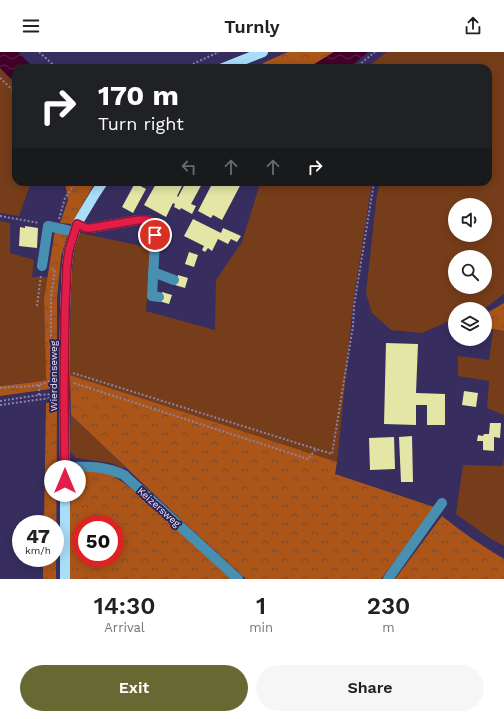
<!DOCTYPE html>
<html lang="en">
<head>
<meta charset="utf-8">
<style>
  :root { --surface:#fff; --page:#f6f6f6; --text:#202124; --muted:#757577; --accent:#676832 }
  body { margin:0; font-family:"Work Sans",sans-serif; background:var(--page); color:var(--text); height:100vh; display:flex; flex-direction:column; font-size:15px; white-space:nowrap }
  * { box-sizing:border-box; margin:0 }
  p { font-size:13px; color:var(--muted) }
  .icon { flex:none; width:22px; height:22px; fill:none; stroke:currentColor; stroke-width:2; stroke-linecap:round; stroke-linejoin:round }
  .map { position:relative; height:527px; overflow:hidden }
  .details { display:flex; flex-direction:column; background:var(--surface); flex:1 }
  .details>* { flex:none }
  .top-card { position:absolute; left:12px; top:12px; width:480px; height:122px; border-radius:12px; box-shadow:0 2px 10px #0003; background:#202124; color:#fff; overflow:hidden }
  .fabs { position:absolute; left:448px; top:146px; display:grid; gap:8px }
  .fabs a { display:grid; place-items:center; width:44px; height:44px; border-radius:50%; background:var(--surface); box-shadow:0 2px 10px #0003; font-size:20px }
  .speed { position:absolute; left:12px; top:463px; display:flex; gap:8px; font-size:20px; font-weight:700; text-align:center }
  .speed>* { display:grid; place-content:center; width:52px; height:52px; border-radius:50%; background:var(--surface); box-shadow:0 2px 10px #0003; line-height:1 }
  .speed small { font-size:10px; font-weight:400 }
  .speed .limit { border:6px solid #d22; background:#fff; color:#111 }
  .pin { position:absolute; display:grid; place-items:center; width:34px; height:34px; color:#fff; margin:-17px; border:2px solid #fff; border-radius:50%; box-shadow:0 1px 4px #0007 }
  .me { position:absolute; width:44px; margin:-22px; rotate:0deg; stroke-linejoin:round; filter:drop-shadow(0 0 3px #0008) }
  .turn { display:flex; align-items:center; gap:14px; height:84px; padding:0 20px; font-size:18px }
  .turn .icon { width:52px; height:52px; stroke-width:2.5 }
  .turn b { display:block; font-size:28px; line-height:34px }
  .lanes { display:flex; align-items:center; height:38px; padding:0 20px; background:#0003; justify-content:center; gap:20px; direction:ltr }
  .lanes .off { opacity:.35 }
  .eta { display:flex; justify-content:space-evenly; align-items:center; height:68px; text-align:center }
  .eta b { font-size:24px; font-weight:600; line-height:28px }
  .cta { display:flex; gap:8px; margin-top:auto; padding:8px 20px }
  .cta a { flex:1; height:46px; border-radius:24px; background:var(--accent); color:#fff; font-size:16px; font-weight:600; line-height:46px; text-align:center }
  .cta a+a { background:var(--page); color:var(--text) }
  header { display:flex; justify-content:space-between; align-items:center; height:52px; padding:0 20px; background:var(--surface); font-size:18px; font-weight:600 }
  .map>svg:first-child { display:block }
  .grass { fill:#763d1a; fill-rule:evenodd }
  .forest { fill:url(#forest-crowns); fill-rule:evenodd }
  .water { fill:url(#water-waves) }
  .building { fill:#e3e6a4 }
  .lines { fill:none; stroke-linecap:round; stroke-linejoin:round }
  .path { stroke:#8a84aa; stroke-width:2; stroke-dasharray:2 2; stroke-linecap:butt }
  .minor { stroke:#4890b1; stroke-width:10 }
  .major { stroke:#a9def9; stroke-width:10 }
  .route-casing { stroke:#92132f; stroke-width:10 }
  .route { stroke:#e11d48; stroke-width:7 }
  .labels { text-anchor:middle; dominant-baseline:central; stroke-width:4; stroke-linejoin:round; paint-order:stroke }
  .street-label { font-size:10px; fill:#e8e5ff; stroke:#2d2354 }
</style>
</head>
<body>
<header><svg class="icon" aria-label="menu" viewBox="0 0 24 24"><path d="M4 6h16M4 12h16M4 18h16"/></svg>Turnly<svg class="icon" aria-label="share" viewBox="0 0 24 24"><path d="M12 15V3M7 8l5-5 5 5M5 13v7h14v-7"/></svg></header>
<div class="map">
<svg width="504" height="527" viewBox="0 0 504 527">
  <defs>
    <pattern id="forest-crowns" width="20" height="18" patternUnits="userSpaceOnUse"><rect width="20" height="18" fill="#ac5518"/><path d="M2 6a3 3 0 1 1 6 0M12 15a3 3 0 1 1 6 0" fill="none" stroke="#794d32"/></pattern>
    <pattern id="water-waves" width="16" height="10" patternUnits="userSpaceOnUse"><rect width="16" height="10" fill="#430029"/><path d="M0 5q4-4 8 0t8 0" fill="none" stroke="#5e2549"/></pattern>
  </defs>
  <rect width="100%" height="100%" fill="#372e5f"/>
  <g class="grass">
    <path d="M387 0H504V242L484 257H455V267L449 269 422 281 391 278 372 261 366 241 377 142 380 130H488V16H366ZM455 153H485V183H455ZM455 205H485V235H455Z"/>
    <path d="M0 16 16 32V130H31L19 164 0 161Z"/>
    <path d="M261 130H372L353 252 337 410 70 323C70 295 70 267 71 239 72 219 73 199 80 181L151 196 146 259 215 278 216 228 242 190 259 135Z"/>
    <path d="M0 169 10 171V201L34 208 32 225H48L44 247 46 328 0 334Z"/>
    <path d="M493 278 504 279V363L487 356 489 329 458 324V304L489 308Z"/>
    <path d="M71 363 126 416H122L111 411 76 406 71 401 70 397Z"/>
    <path d="M504 405V494L491 487 456 462 463 413 503 414Z"/>
  </g>
  <g class="forest">
    <path d="M288 0H334L308 16H265L263 11Z"/>
    <path d="M65 130H95L72 172 60 171 68 148Z"/>
    <path d="M55 178 68 181 61 205 57 246V336L0 344V334L34 330 46 328 44 247Z"/>
    <path d="M504 251V279L485 276V262Z"/>
    <path d="M70 323 337 410 335 422 434 455 409 490 381 527H246L179 466 71 363Z"/>
    <path d="M52 350 57 355 56 527H43V506H55V472H44L46 351Z"/>
    <path d="M83 420H101L112 423 124 431 150 452 196 495 231 527H69L70 463 71 427 77 421ZM81 472H115V506H81Z"/>
    <path d="M442 464C462 480 482 494 504 507V527H395Z"/>
  </g>
  <g class="water">
    <path d="M0 0H18L34 16H16V32L0 16Z"/>
    <path d="M334 0H368L349 16H308Z"/>
  </g>
  <g class="building">
    <path d="M157 130H184L177 144 178 145 186 130H203L191 152 196 154 192 162 181 156 180 158 174 155 175 152 173 151 166 165 144 153Z"/>
    <path d="M213 130H242L222 168 213 163 211 166 198 159Z"/>
    <path d="M135 131 146 137 133 161 122 155Z"/>
    <path d="M193 167 221 181 223 176 241 184 237 190 231 187 228 192 218 187 212 199 208 196 205 200 202 198 204 194 184 184Z"/>
    <path d="M25 174 38 176 37 196 19 194 20 175 25 176Z"/>
    <path d="M189 200 198 203 194 215 185 212Z"/>
    <path d="M178 223 188 226 185 236 175 233Z"/>
    <path d="M162 240 172 243 169 252 159 249Z"/>
    <path d="M386 291 418 292 416 341 445 342V373H427V353H416V373L384 372Z"/>
    <path d="M464 339 478 341 476 355 462 353Z"/>
    <path d="M490 371H501L500 386 494 385V399L483 398V389H477L478 383 483 384 484 382H489Z"/>
    <path d="M412 384 413 430H401L399 385Z"/>
    <path d="M394 385 395 417 370 418 369 386Z"/>
  </g>
  <g class="lines">
    <g class="path">
      <path d="M39 0 57 16"/>
      <path d="M186 16 197 10 219 0"/>
      <path d="M355 16 375 0"/>
      <path d="M0 26 16 41"/>
      <path d="M0 164 39 171"/>
      <path d="M59 167 65 146 76 130"/>
      <path d="M37 254 41 223"/>
      <path d="M73 321 332 402 353 274 354 254 374 130"/>
      <path d="M74 331 308 407 316 397"/>
      <path d="M39 333V343"/>
      <path d="M0 336C14 334 41 336 51 328V244L55 218 51 217"/>
      <path d="M0 349 39 343 55 342"/>
      <path d="M0 353 50 346 55 345"/>
    </g>
    <g class="minor">
      <path d="M77 172 86 176H91L138 168H147L156 171 152 244 159 245"/>
      <path d="M42 214 48 174 75 180"/>
      <path d="M153 220 174 228"/>
      <path d="M65 415C87 415 104 413 124 423L238 527"/>
      <path d="M388 527 442 451"/>
    </g>
    <g class="major">
      <path d="M223 16 263 0"/>
      <path d="M65 527V415L64 342 65 259 67 213 69 198 77 172 95 142 103 130"/>
    </g>
  </g>
  <g class="lines">
    <defs>
      <path id="route" d="M65 429 64 342 65 259 67 213 69 198 77 172 86 176H91L138 168H147L156 171 155 183"/>
    </defs>
    <use href="#route" class="route-casing"/>
    <use href="#route" class="route"/>
  </g>
  <g class="labels">
    <g class="street-label">
      <text transform="translate(53 324) rotate(-90)">Wierdenseweg</text>
      <text transform="translate(159 455) rotate(42)">Keizersweg</text>
    </g>
  </g>
</svg>
<div class="fabs">
<a><svg class="icon" aria-label="sound" viewBox="0 0 24 24"><path d="M4 9h4l5-4v14l-5-4H4zM17 9q2 3 0 6"/></svg></a>
<a><svg class="icon" aria-label="search" viewBox="0 0 24 24"><circle cx="10" cy="10" r="6"/><path d="M15 15l6 6"/></svg></a>
<a><svg class="icon" aria-label="layers" viewBox="0 0 24 24"><path d="M12 4l9 5-9 5-9-5zM3 14l9 5 9-5"/></svg></a>
</div>
<div class="speed"><div>47<small>km/h</small></div><div class="limit">50</div></div>
<div class="pin" style="left:155px;top:183px;background:#d93025"><svg class="icon" aria-label="arrive" viewBox="0 0 24 24"><path d="M6 21V4h12l-3 4 3 4H6"/></svg></div>
<svg class="me" style="left:65px;top:429px" viewBox="-20 -20 40 40"><circle r="19" fill="#fff"/><path d="M0-13L10 11 0 6-10 11z" fill="#e11d48"/></svg>
<div class="top-card">
<div class="turn"><svg class="icon" aria-label="right" viewBox="0 0 24 24"><path d="M7 20v-9h11M14 6l5 5-5 5"/></svg><div><b>170 m</b>Turn right</div></div>
<div class="lanes"><svg class="icon off" aria-label="left" viewBox="0 0 24 24"><path d="M17 20v-9H6M10 6l-5 5 5 5"/></svg><svg class="icon off" aria-label="ahead" viewBox="0 0 24 24"><path d="M12 20V5M6 11l6-6 6 6"/></svg><svg class="icon off" aria-label="ahead" viewBox="0 0 24 24"><path d="M12 20V5M6 11l6-6 6 6"/></svg><svg class="icon" aria-label="right" viewBox="0 0 24 24"><path d="M7 20v-9h11M14 6l5 5-5 5"/></svg></div>
</div>
</div>
<section class="details">
<div class="eta">
<div><b>14:30</b><p>Arrival</p></div>
<div><b>1</b><p>min</p></div>
<div><b>230</b><p>m</p></div>
</div>
<div class="cta"><a>Exit</a><a>Share</a></div>
</section>
</body>
</html>
